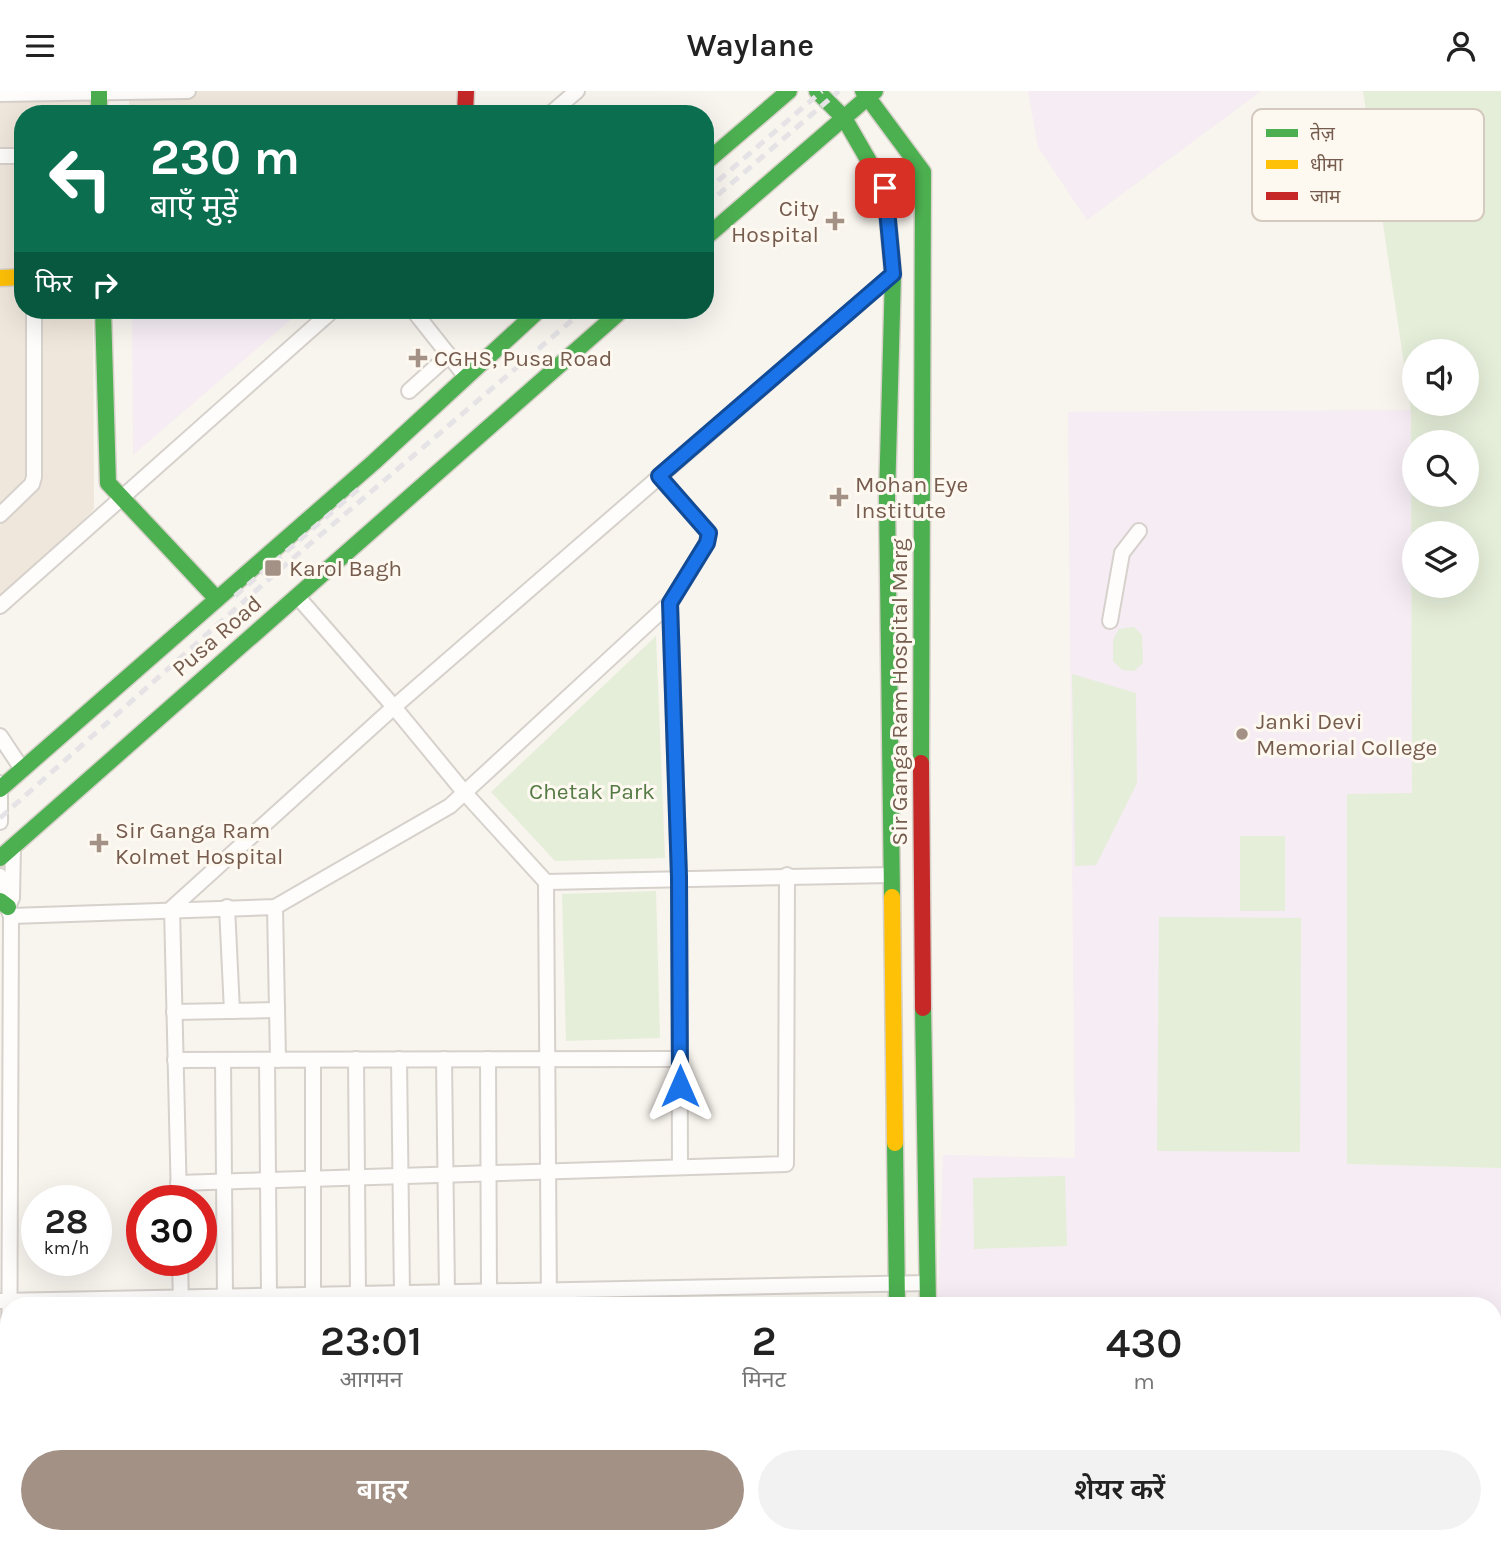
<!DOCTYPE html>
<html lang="hi">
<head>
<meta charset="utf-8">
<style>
  :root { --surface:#fff; --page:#f2f2f2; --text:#222; --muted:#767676; --accent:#a49186 }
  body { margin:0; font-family:Karla,"Noto Sans Devanagari",sans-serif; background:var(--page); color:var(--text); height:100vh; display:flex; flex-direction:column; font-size:26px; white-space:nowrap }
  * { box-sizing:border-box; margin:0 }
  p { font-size:23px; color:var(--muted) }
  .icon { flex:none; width:38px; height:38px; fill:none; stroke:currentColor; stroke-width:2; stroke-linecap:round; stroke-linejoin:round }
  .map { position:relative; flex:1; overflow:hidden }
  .drawer { position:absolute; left:0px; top:1206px; width:1502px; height:247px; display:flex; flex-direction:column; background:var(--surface); border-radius:28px 28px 0 0; box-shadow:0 7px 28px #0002 }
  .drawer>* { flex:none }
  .top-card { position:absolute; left:14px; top:14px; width:700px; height:214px; border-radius:28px; box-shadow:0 7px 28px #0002; background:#0b6e4f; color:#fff; overflow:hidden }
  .buttons { position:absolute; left:1402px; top:248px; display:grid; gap:14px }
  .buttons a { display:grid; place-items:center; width:77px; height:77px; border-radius:50%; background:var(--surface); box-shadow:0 7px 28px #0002; font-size:35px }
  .speed { position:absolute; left:21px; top:1094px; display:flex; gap:14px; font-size:35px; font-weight:700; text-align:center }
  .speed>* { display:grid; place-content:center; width:91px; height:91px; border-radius:50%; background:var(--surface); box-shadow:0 7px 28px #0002; line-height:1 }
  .speed small { font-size:18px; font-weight:400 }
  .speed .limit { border:10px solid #d22; background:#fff; color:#111 }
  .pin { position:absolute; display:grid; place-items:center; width:60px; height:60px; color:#fff; margin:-30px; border-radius:14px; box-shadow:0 4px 10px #0006 }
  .me { position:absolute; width:77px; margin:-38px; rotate:0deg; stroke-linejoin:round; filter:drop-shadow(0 0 5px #0008) }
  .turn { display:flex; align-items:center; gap:24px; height:147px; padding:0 21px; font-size:32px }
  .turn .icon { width:91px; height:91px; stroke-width:2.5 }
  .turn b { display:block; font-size:49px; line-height:60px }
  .then { display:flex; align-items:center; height:66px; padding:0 21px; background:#0003; gap:14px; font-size:26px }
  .eta { display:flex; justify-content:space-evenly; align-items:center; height:119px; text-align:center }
  .eta b { font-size:42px; font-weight:600; line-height:49px }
  .primary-button { display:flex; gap:14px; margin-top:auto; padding:14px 21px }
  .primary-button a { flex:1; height:80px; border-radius:42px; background:var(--accent); color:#fff; font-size:28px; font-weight:600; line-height:80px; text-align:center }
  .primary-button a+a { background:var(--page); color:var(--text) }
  header { display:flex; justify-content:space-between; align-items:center; height:91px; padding:0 21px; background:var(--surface); font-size:32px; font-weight:600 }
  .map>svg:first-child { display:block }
  .residential { fill:#f0e7dc }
  .education { fill:#f5ecf4 }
  .medical { fill:#f9e8e7 }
  .green { fill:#e5eed9; fill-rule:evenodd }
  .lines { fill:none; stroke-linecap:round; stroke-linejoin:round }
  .street-casing { stroke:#d7d1cc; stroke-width:18 }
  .fast-casing { stroke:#d8d1ca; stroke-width:19 }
  .slow-casing { stroke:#d8d1ca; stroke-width:19 }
  .jam-casing { stroke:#d8d1ca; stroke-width:19 }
  .street { stroke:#fefdfc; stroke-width:14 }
  .fast { stroke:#4caf50; stroke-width:16 }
  .slow { stroke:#ffc107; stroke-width:16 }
  .jam { stroke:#c62828; stroke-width:16 }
  .rail { stroke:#e5e3e6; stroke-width:5; stroke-dasharray:10 7; stroke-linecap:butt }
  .route-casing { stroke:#114b97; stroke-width:18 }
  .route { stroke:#1a73e8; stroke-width:12 }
  .poi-dot { fill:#a49186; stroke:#fef9f0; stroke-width:2.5 }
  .labels { text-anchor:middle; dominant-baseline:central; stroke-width:6; stroke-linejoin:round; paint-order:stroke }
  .poi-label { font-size:23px; fill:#765c4e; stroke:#fef9f0; text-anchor:start }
  .street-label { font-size:23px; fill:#765c4e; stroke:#fef9f0 }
  .park-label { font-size:23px; fill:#557a46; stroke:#fef9f0 }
  .key { fill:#fef9f0; stroke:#d5cabf; stroke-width:2 }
  .key-label { font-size:19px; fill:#765c4e }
</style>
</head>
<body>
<header><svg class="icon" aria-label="menu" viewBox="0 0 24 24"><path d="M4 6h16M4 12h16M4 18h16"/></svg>Waylane<svg class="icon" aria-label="person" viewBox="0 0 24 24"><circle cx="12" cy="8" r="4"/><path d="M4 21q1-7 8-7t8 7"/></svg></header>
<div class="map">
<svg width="1501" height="1452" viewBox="0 0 1501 1452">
  <rect width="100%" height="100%" fill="#f8f4ee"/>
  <g class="residential">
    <path d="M0 0H92V23H23V219H93L94 418 0 514Z"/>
    <path d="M129 0H459L457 23H129Z"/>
  </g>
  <g class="education">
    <path d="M1028 0H1261L1087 129 1038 56Z"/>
    <path d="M132 219H302L133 364Z"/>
    <path d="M1411 319 1412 702 1347 703 1348 1073 1501 1077V1269L1493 1268V1214H938L943 1064 1075 1067 1068 321Z"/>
  </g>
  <path class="medical" d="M1493 1416 1501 1437V1452H1088V1444H1493Z"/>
  <g class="green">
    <path d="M1363 0H1501V1077L1347 1073V703L1412 702 1411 319ZM1414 261H1466V313H1414ZM1414 352H1466V404H1414ZM1414 443H1466V495H1414Z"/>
    <path d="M1134 536 1142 544 1143 572 1134 580 1122 579 1113 570V549L1119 538Z"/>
    <path d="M656 545 665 767 555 770 491 701Z"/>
    <path d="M1072 583 1136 602 1137 692 1096 774 1075 775Z"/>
    <rect x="1240" y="745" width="45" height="75"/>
    <path d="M656 800 660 947 566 950 562 803Z"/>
    <path d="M1159 826 1301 827 1300 1061 1157 1060Z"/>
    <path d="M1065 1085 1067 1155 974 1158 973 1087Z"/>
    <path d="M1493 1268 1501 1269V1437L1493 1416Z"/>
    <rect x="395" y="1444" width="255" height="8"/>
    <rect x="938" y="1444" width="150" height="8"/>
  </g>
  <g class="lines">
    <defs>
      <g id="street">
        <path d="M0 3 188 0"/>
        <path d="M550 23 577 0"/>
        <path d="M0 65H23"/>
        <path d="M413 219 466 286"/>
        <path d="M409 300 449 264"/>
        <path d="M0 424 32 393 34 386V219"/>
        <path d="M670 512 679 786 680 1076"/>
        <path d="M0 515 333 219"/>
        <path d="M1110 530 1122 462 1139 440"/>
        <path d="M0 645 22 678"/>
        <path d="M0 692V731"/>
        <path d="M0 785 3 806 11 825 9 1335"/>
        <path d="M546 791 891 784"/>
        <path d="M8 816 12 807 13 755"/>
        <path d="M227 816 232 920"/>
        <path d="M275 816 278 969"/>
        <path d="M11 825 275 816 450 715 670 512 707 452 709 442 659 385"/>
        <path d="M174 921 277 919"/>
        <path d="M356 968 358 1204"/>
        <path d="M399 968 402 1203"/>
        <path d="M444 968 447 1203"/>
        <path d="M488 968 489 1202"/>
        <path d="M175 969 680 968"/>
        <path d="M223 969 225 1206"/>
        <path d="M267 969 269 1205"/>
        <path d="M313 969V1204"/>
        <path d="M178 1092 786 1073 787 784"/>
        <path d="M179 1110 172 817 394 616 297 505"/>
        <path d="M180 1169 181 1214"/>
        <path d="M0 1210 928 1192"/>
        <path d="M549 1214 546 791 464 701 394 616 893 183"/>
        <path d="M0 1365 9 1366"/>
        <path d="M10 1444V1452"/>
        <path d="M117 1444V1452"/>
        <path d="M273 1444V1452"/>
        <path d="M381 1444 382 1452"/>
        <path d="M673 1444V1452"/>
        <path d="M185 1452V1444"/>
      </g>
      <g id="fast">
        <path d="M99 0V23"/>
        <path d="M817 0 844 27 885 98 893 183 887 406 892 806"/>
        <path d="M863 0 923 81 921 672"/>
        <path d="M705 72 789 0"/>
        <path d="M705 147 875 0"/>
        <path d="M103 219 108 392 217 508"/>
        <path d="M0 698 374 371 539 219"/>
        <path d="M0 767 622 219"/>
        <path d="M0 810 8 816"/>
        <path d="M923 917 928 1214"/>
        <path d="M895 1052 897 1214"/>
        <path d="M893 1444V1452"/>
      </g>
      <g id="slow">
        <path d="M0 187 23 186"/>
        <path d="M892 806 895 1052"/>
      </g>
      <g id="jam">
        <path d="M465 23 466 0"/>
        <path d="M921 672 923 917"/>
        <path d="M921 1444V1452"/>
      </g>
    </defs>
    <use href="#street" class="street-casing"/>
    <use href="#fast" class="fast-casing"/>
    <use href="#slow" class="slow-casing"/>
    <use href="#jam" class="jam-casing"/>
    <use href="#street" class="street"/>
    <use href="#fast" class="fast"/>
    <use href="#slow" class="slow"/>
    <use href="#jam" class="jam"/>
    <g class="rail">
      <path d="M705 101 822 0"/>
      <path d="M705 115 839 0"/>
      <path d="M235 505 362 395"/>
      <path d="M0 727 277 481 584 219"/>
    </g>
  </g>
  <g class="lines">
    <defs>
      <path id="route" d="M680 995 679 786 670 512 707 452 709 442 659 385 893 183 885 97"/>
    </defs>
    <use href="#route" class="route-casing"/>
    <use href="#route" class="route"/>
  </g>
  <g class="poi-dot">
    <path d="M831.5 119.5h7v7h7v7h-7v7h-7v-7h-7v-7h7z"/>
    <path d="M414.5 256.5h7v7h7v7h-7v7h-7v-7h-7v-7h7z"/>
    <path d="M835.5 395.5h7v7h7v7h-7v7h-7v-7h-7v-7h7z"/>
    <rect x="264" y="468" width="18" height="18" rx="3.5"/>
    <circle cx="1242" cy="643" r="7"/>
    <path d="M95.5 741.5h7v7h7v7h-7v7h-7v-7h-7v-7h7z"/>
  </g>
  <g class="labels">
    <g class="poi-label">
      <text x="819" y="117" text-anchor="end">City<tspan x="819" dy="26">Hospital</tspan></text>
      <text x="434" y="267">CGHS, Pusa Road</text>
      <text x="855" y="393">Mohan Eye<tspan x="855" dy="26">Institute</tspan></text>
      <text x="289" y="477">Karol Bagh</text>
      <text x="1256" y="630">Janki Devi<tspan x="1256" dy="26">Memorial College</tspan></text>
      <text x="115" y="739">Sir Ganga Ram<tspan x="115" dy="26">Kolmet Hospital</tspan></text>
    </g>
    <g class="street-label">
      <text transform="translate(217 545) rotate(-41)">Pusa Road</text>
      <text transform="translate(899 601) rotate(-90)">Sir Ganga Ram Hospital Marg</text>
    </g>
    <g class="park-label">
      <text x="592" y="700">Chetak Park</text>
    </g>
  </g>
  <rect x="1252" y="18" width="232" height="112" rx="10" class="key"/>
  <rect x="1266" y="38" width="32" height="8" fill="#4caf50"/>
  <rect x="1266" y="69" width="32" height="9" fill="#ffc107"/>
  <rect x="1266" y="101" width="32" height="8" fill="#c62828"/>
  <g class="key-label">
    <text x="1310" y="49">तेज़</text>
    <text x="1310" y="80">धीमा</text>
    <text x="1310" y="112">जाम</text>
  </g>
</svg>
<div class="buttons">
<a><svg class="icon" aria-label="sound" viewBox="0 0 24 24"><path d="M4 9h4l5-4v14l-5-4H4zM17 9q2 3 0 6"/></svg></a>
<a><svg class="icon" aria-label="search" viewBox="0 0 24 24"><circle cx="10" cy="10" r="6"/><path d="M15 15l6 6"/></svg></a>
<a><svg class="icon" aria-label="layers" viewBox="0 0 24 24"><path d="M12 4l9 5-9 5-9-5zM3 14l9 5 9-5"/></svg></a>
</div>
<div class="speed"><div>28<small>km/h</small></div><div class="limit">30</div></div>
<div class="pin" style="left:885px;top:97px;background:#d93025"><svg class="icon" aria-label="arrive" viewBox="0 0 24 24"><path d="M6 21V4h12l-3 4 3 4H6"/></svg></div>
<svg class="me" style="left:680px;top:995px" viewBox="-20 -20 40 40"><path d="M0-17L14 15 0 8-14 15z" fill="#1a73e8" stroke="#fff" stroke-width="4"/></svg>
<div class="top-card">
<div class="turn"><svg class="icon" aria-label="left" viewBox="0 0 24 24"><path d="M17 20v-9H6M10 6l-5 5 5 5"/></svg><div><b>230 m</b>बाएँ मुड़ें</div></div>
<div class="then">फिर<svg class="icon" aria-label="right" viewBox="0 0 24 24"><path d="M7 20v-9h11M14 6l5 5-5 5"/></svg></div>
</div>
<section class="drawer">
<div class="eta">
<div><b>23:01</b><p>आगमन</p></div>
<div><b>2</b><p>मिनट</p></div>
<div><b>430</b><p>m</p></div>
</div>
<div class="primary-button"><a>बाहर</a><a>शेयर करें</a></div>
</section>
</div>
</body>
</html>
